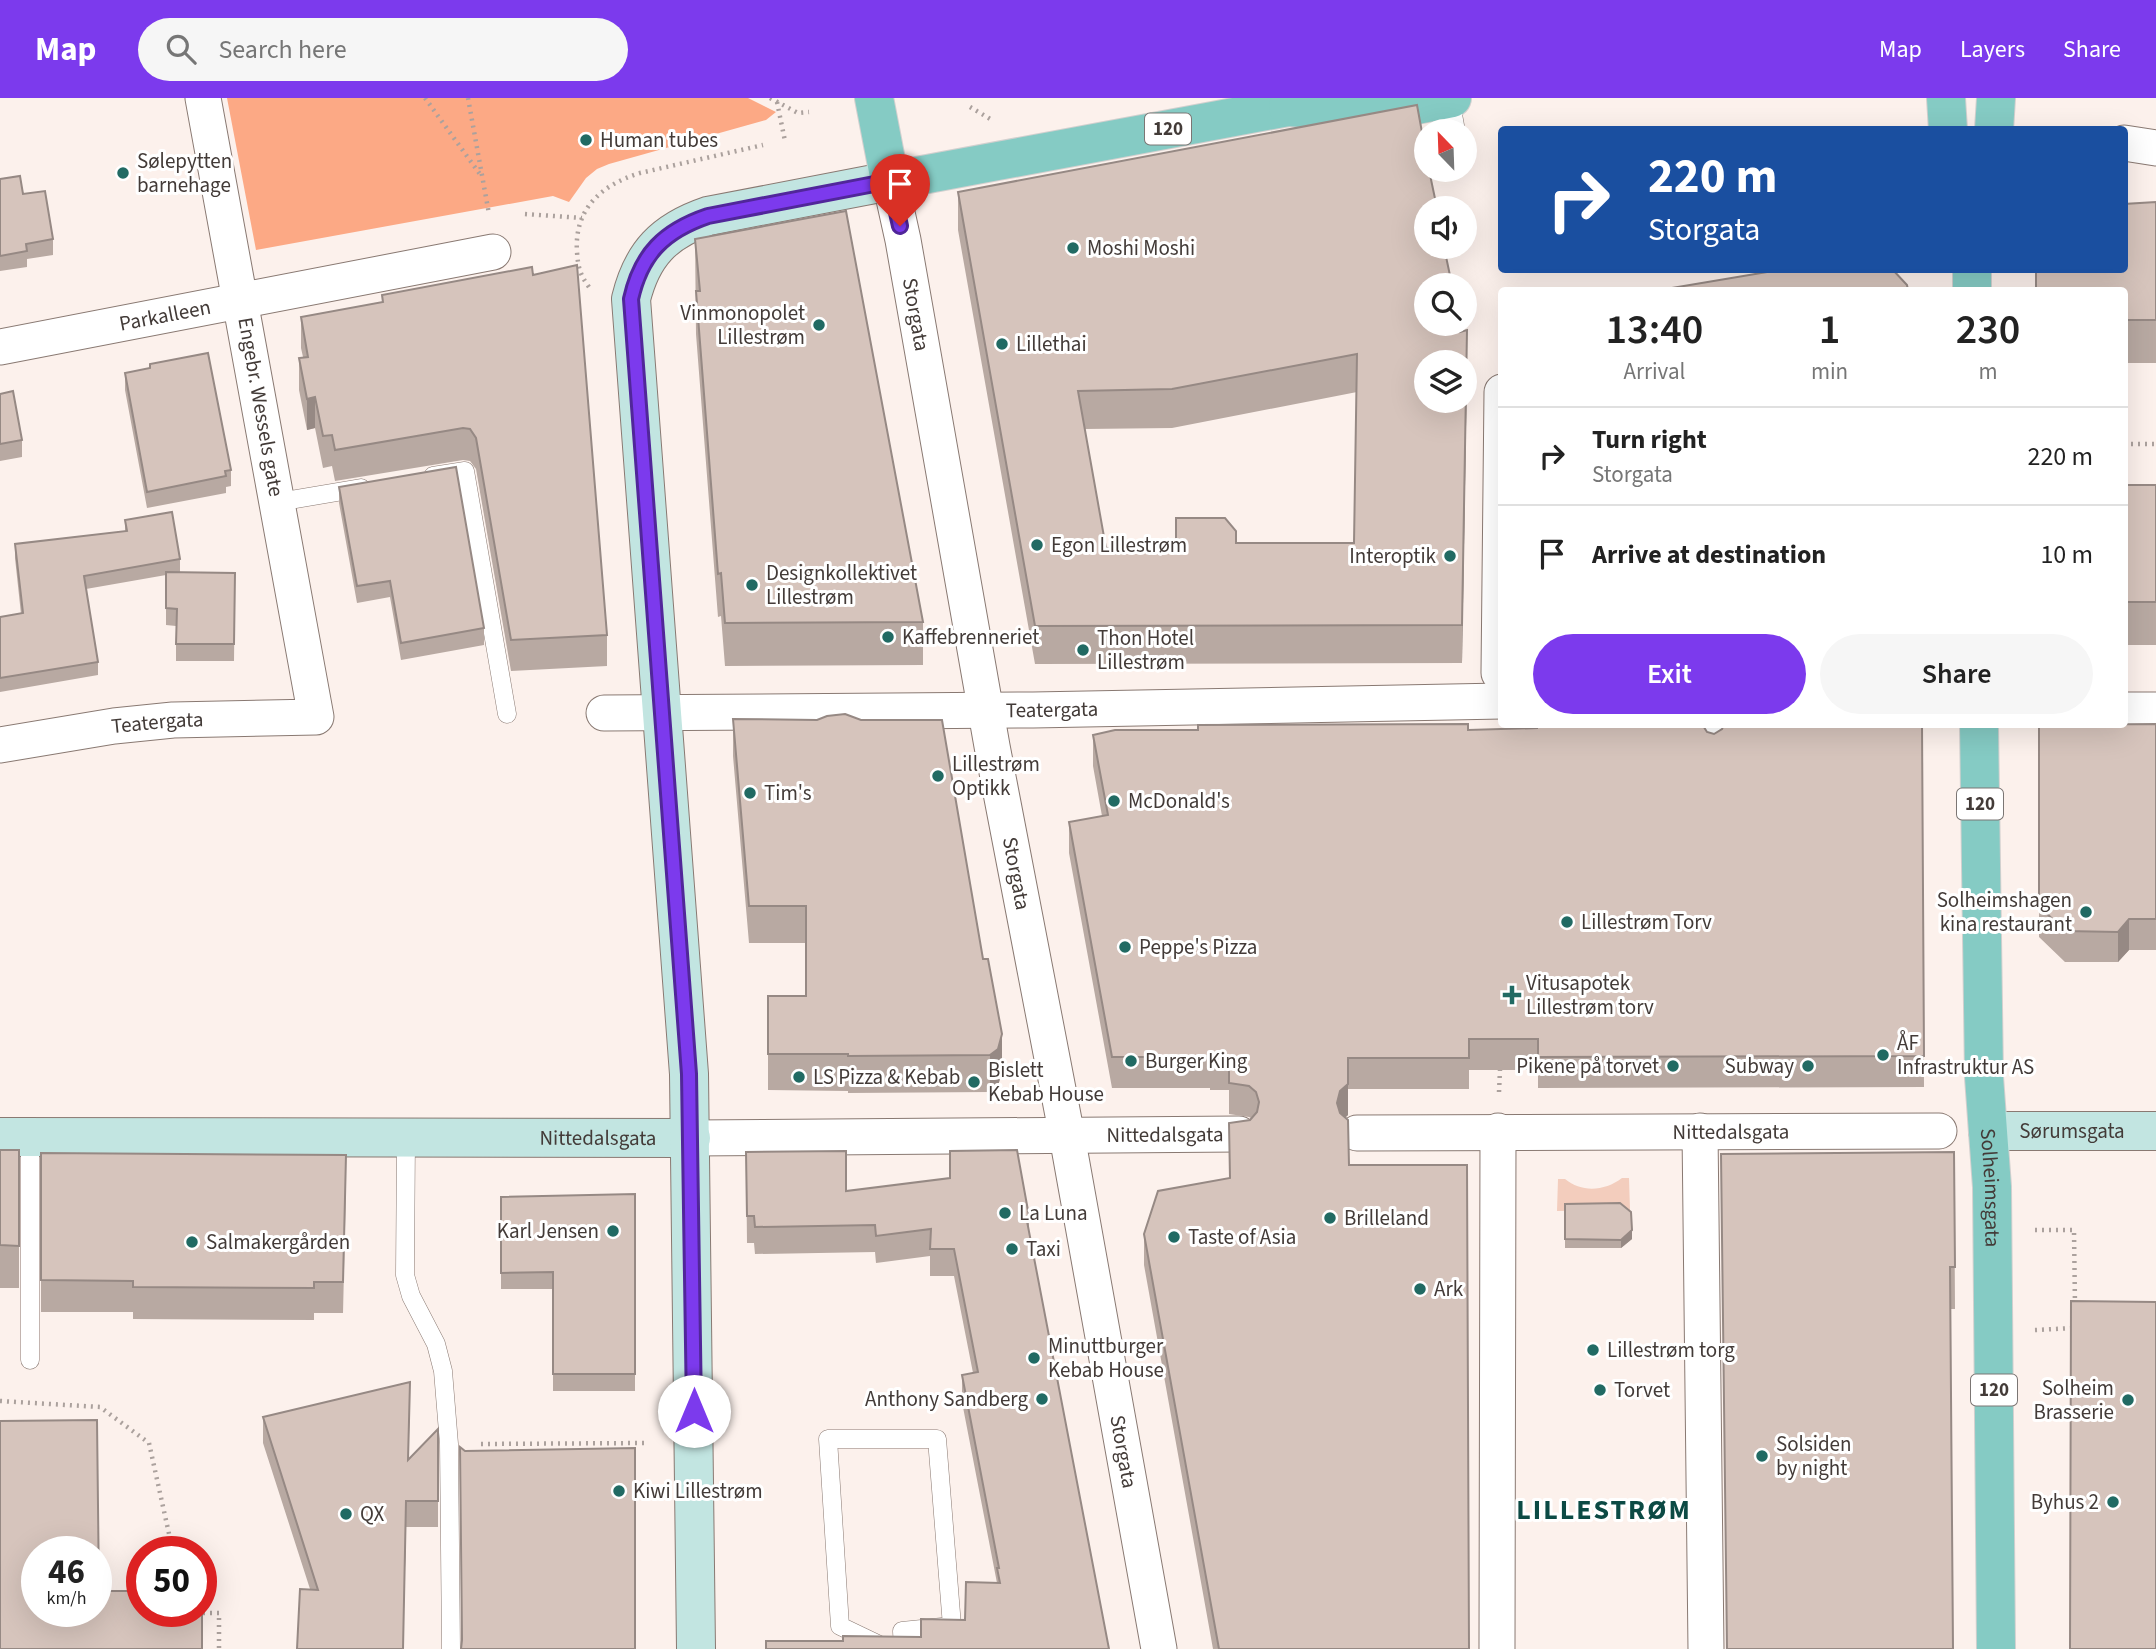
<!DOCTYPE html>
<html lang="en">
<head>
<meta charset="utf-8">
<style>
  :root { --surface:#fff; --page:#f6f6f6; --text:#222; --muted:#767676; --line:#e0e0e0; --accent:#7c3aed }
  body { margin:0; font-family:"Source Sans 3",sans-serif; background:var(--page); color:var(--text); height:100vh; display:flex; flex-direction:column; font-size:26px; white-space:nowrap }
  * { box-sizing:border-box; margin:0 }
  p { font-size:23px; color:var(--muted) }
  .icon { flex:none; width:38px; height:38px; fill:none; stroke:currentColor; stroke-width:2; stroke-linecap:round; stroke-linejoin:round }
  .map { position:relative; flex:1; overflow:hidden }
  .drawer { position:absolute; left:1498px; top:189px; width:630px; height:441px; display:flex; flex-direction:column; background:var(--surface); border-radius:7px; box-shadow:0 7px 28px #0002 }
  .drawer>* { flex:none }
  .hud { position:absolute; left:1498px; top:28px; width:630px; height:147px; border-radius:7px; box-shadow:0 7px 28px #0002; background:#1a4fa0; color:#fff; overflow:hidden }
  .needle { width:46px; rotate:337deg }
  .fabs { position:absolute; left:1414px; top:21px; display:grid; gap:14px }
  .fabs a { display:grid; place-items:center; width:63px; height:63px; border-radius:50%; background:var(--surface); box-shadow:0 7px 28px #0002; font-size:35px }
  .speed { position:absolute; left:21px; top:1438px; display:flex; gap:14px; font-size:35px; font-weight:700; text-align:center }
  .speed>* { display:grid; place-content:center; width:91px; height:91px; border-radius:50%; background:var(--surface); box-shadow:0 7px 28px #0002; line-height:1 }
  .speed small { font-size:18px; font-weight:400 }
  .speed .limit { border:10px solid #d22; background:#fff; color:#111 }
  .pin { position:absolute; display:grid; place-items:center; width:60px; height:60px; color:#fff; margin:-72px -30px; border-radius:50% 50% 50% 0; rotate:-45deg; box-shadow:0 0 7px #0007 }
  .pin .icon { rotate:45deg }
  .me { position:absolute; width:77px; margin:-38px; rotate:0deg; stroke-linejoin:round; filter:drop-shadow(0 0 5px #0008) }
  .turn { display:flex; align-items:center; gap:24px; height:147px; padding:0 35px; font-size:32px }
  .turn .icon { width:91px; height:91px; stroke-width:2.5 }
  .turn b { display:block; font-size:49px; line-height:60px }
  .eta { display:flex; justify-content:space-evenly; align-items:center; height:119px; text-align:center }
  .eta b { font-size:42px; font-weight:600; line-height:49px }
  .primary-button { display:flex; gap:14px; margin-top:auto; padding:14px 35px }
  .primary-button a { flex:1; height:80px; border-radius:42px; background:var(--accent); color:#fff; font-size:28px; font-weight:600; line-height:80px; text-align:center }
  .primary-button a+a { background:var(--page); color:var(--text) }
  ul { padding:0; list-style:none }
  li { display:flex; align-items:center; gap:21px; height:98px; padding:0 35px; border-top:2px solid var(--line) }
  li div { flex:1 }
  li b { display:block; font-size:26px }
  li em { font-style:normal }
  header { display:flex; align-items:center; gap:42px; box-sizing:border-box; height:98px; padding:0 35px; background:var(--accent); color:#fff }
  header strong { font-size:33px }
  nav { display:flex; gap:38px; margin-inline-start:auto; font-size:24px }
  .search { width:490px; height:63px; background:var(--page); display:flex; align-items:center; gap:18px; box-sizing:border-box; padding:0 24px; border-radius:38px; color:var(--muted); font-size:26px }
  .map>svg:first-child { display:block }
  .green { fill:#fca985 }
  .water { fill:#f3cdbd }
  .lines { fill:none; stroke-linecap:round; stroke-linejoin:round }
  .lane-casing { stroke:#897972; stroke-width:19 }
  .street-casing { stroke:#897972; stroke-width:37 }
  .secondary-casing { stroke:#897972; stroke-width:40 }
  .primary-casing { stroke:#d2d0cf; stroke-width:40 }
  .path { stroke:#aba19d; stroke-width:4.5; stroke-dasharray:2 5; stroke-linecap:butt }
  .lane { stroke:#fff; stroke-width:18 }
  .street { stroke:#fff; stroke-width:35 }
  .secondary { stroke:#c2e5e1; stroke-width:38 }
  .primary { stroke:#85cbc4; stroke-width:38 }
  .wall { fill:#b8a9a2; fill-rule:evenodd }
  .shaded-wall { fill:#968984 }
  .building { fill:#d6c4bc; stroke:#968984; stroke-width:2; fill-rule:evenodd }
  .route-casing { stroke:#51269a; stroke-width:18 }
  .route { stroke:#7c3aed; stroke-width:12 }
  .poi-dot { fill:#216a63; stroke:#fff; stroke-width:2.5 }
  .labels { text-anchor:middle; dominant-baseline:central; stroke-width:6; stroke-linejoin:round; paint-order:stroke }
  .shield { fill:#fff; stroke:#7b7674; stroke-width:2 }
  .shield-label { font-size:19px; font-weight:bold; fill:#433b38 }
  .poi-label { font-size:21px; fill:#433b38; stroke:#fff; text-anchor:start }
  .street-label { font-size:21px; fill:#433b38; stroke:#fff }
  .district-label { font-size:28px; font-weight:bold; letter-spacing:2px; fill:#0c4a44; stroke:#fff }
</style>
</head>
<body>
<header>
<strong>Map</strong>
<div class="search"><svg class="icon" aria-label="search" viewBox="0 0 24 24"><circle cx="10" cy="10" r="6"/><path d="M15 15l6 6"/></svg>Search here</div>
<nav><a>Map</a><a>Layers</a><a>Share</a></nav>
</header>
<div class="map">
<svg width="2156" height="1551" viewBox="0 0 2156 1551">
  <rect width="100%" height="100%" fill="#fcf1ec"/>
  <path class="green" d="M227 0H748L776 14 766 22 609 66 597 71 586 80 569 104 553 98 256 152Z"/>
  <path class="water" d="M1622 1080H1629L1630 1112 1557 1113 1558 1081H1565C1582 1095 1605 1093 1622 1080Z"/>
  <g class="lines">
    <defs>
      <g id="lane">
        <path d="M1450 0 1456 33"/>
        <path d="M433 378 465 373 507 616"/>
        <path d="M278 404 361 390"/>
        <path d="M1713 626V656"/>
        <path d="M30 1038V1262"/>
        <path d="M406 1039 405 1177 411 1198 436 1246 443 1273 449 1346 451 1551"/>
        <path d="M888 1551 840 1528 828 1341H937L952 1528 902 1533 903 1551"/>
      </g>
      <g id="street">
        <path d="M2124 45 2156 50"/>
        <path id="s1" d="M890 83 903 142 992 648 1067 1038 1159 1551"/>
        <path id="s2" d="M0 249 493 154"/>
        <path d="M1499 575 1502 294"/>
        <path d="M2124 612H2156"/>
        <path id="s3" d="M604 615 1033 612 1502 603"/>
        <path id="s4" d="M0 647 114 628 173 622 316 619 203 0"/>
        <path d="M1700 1033 1706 1551"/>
        <path id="s5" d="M1357 1035 1939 1033"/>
        <path id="s6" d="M691 1040 1239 1036"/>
        <path d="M1497 1551 1498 1033"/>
      </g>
      <g id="secondary">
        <path id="s7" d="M1988 1033H2156"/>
        <path id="s8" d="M0 1039 691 1040"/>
        <path d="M696 1551 689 976 631 201C642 156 664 133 708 118L890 83"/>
      </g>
      <g id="primary">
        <path d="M874 0 890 83 1288 9 1306 0"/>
        <path d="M1946 0 1948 32"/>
        <path d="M1288 9 1376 15 1452 0"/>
        <path d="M1994 32 1996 0"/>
        <path d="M1972 172V192"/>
        <path id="s9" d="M1979 626 1984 979 1992 1089 1996 1551"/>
      </g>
    </defs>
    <use href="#lane" class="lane-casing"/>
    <use href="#street" class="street-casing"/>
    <use href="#secondary" class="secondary-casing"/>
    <use href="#primary" class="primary-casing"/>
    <g class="path">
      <path d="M425 0 482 79"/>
      <path d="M468 0 489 116"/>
      <path d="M770 0 798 15 809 14"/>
      <path d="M777 4 785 43"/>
      <path d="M970 9 992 22"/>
      <path d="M525 116 582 120"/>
      <path d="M589 189C580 177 578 169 577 154 574 111 601 87 640 75L763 47"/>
      <path d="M2124 346H2156"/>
      <path d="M1499 994 1500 972"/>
      <path d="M2035 1132H2074L2075 1208"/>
      <path d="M2035 1232 2075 1230"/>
      <path d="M0 1303 100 1309 149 1345 173 1454"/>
      <path d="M481 1346 648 1345"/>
      <path d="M196 1515H219V1551"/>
    </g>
    <use href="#lane" class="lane"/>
    <use href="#street" class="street"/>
    <use href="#secondary" class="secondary"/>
    <use href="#primary" class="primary"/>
  </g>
  <g class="wall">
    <path d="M0 81 23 96 53 141V157L27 161V169L0 173Z"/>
    <path d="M958 94 1467 271 1462 565 1035 566 958 132ZM1357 294 1354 445H1236L1106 450 1085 331 1172 330Z"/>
    <path d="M2156 104V265H2124V192L2145 105Z"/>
    <path d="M695 141 923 524V567L725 568 721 518 718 519 696 236Z"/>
    <path d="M382 197 607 537V568L511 573 476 371 470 363 463 362 335 383 332 368 323 370 315 330 307 332 299 292V260L303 259 301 250V219L382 204Z"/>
    <path d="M150 266 231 372V388L226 389V395L147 410 125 292V275L150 270Z"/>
    <path d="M0 296 22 342V359L0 363Z"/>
    <rect x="2124" y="387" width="32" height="160"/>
    <path d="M339 389 484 530V547L401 562 390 499 357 505 339 405Z"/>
    <path d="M125 422 180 461V475H235L234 563H176V528L166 527V477L86 491 98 564V577L0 594V519L21 516 15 460V446L125 433Z"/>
    <path d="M733 621 1002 973 998 988 990 994 848 995V993L768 992V898H806V845H749L733 658Z"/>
    <path d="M1922 626 1924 989 1538 990V972H1469V991H1348V1017L1346 1019 1349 1067 1469 1551H1213L1144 1167V1136L1230 1080 1251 1020 1249 1019 1229 1016V992H1210V990H1112L1069 755V724L1102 718 1093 668V637L1198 632H1468L1707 634 1714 636Z"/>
    <path d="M2156 626V852H2129L2118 864H2065L2039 839V627Z"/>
    <rect x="0" y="1052" width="19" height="138"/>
    <path d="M746 1054 846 1093 1029 1118V1135L1109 1551 843 1543 921 1539 965 1522 997 1485 962 1304V1277L973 1275 954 1178H930V1158L876 1165 875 1154 755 1156 754 1145H747Z"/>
    <path d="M1954 1054 1955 1211H1950L1953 1551H1727L1721 1056Z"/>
    <path d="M41 1055 346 1088 343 1215H314V1222L133 1221V1214H41Z"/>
    <path d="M635 1096V1293H553V1191H501V1099Z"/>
    <path d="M1565 1106 1632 1141 1621 1150H1565Z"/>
    <path d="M410 1310 408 1362 438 1331V1429H406L403 1551 310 1491 263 1345V1319Z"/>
  </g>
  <g class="shaded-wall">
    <path d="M1467 232V271L1462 565V527Z"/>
    <path d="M315 299V330L307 332V301Z"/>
    <path d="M2129 821V852L2118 864V834Z"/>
    <path d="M1002 936V973L998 988 990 994V957Z"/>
    <path d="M1348 986V1017L1340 1024 1337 1005 1340 993Z"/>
    <path d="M1632 1132V1141L1621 1150V1142Z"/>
    <path d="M406 1403V1429L403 1551Z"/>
  </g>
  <g class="building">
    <path d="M1417 7 1426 56V72H1429L1437 110H1426V149H1444L1452 187H1426V226H1459L1460 234 1467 232 1462 527 1035 528 958 94ZM1357 256 1354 445H1236V433L1225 420H1176V448L1106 450 1078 293 1172 291ZM1426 264H1465V303H1426Z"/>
    <path d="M20 78 23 96 45 93 53 141 26 146 27 153 0 158V81Z"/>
    <path d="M2156 104V222H2124V192H2036V172H2124V106Z"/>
    <path d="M846 113 923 524 725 525 721 475 718 476 696 193H700L695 141Z"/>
    <path d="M577 167 607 537 511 542 476 340 470 331 463 330 335 352 332 337 323 338 315 299 307 301 299 260 308 259 301 219 383 204 382 197 532 169 533 177Z"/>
    <path d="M1779 172H1893L1907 187 1908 192H1660Z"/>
    <path d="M208 255 231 372 225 373 226 378 147 394 125 275 150 270V266Z"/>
    <path d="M13 293 22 342 0 346V296Z"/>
    <path d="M456 369 484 530 401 545 390 483 357 488 339 389Z"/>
    <rect x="2124" y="387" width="32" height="117"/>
    <path d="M172 414 180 461 84 478 98 564 0 580V519L23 515 15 446 127 433 125 422Z"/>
    <path d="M166 474 235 475 234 546H176L177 511 166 510Z"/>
    <path d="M845 616 861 622H942L983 861H988L1002 936 998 951 990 957 848 958V956H768V898H806V808H749L733 621 817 622 827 618Z"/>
    <path d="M1468 626V632L1537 630V626H1702L1707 634 1714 636 1722 631 1724 626H1922L1924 958 1538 959V941H1469V960H1348V986L1340 993 1337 1005 1340 1015 1348 1022 1349 1067H1467L1469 1551H1219L1144 1136 1158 1093 1230 1080 1229 1025 1250 1022 1257 1014 1259 1004 1256 994 1249 988 1229 985V961H1210V959H1112L1069 724 1108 717 1093 637 1115 632H1198V627Z"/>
    <path d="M2156 626V821H2129L2118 834 2065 833 2039 808V627Z"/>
    <path d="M0 1052H19V1148L0 1147Z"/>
    <path d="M1017 1052 1029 1118H1026L1109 1551H766V1543H843V1538L921 1539V1521L965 1522 966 1484 1000 1485 997 1470H999L962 1277 978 1274 954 1151H930L931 1131 876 1138 875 1127 755 1129 754 1118H747L746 1054 846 1053V1093L950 1080V1053Z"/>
    <path d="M1954 1054 1955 1169H1950L1953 1551H1727L1721 1056Z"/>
    <path d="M41 1055 346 1057 343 1184H314V1190L133 1189V1183L41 1182Z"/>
    <path d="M635 1096V1276H553V1174L501 1175V1099Z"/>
    <path d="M1620 1105 1631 1114 1632 1132 1621 1142 1565 1141V1106Z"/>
    <path d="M2071 1203 2156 1204V1551H2070Z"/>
    <path d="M410 1284 408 1362 438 1331V1403H406L403 1551H297L300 1491 318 1492 263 1319Z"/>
    <path d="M97 1322 99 1493H142V1514H201L202 1493V1551H0V1323ZM37 1454H96V1514H37Z"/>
    <path d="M460 1349 465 1353 635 1350V1551H461L462 1542Z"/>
  </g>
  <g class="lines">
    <defs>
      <path id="route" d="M694 1313 689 976 631 201C641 156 664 133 708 118L890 83 900 128"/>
    </defs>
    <use href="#route" class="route-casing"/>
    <use href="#route" class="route"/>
  </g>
  <g class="poi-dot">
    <circle cx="586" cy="42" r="7"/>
    <circle cx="123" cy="75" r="7"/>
    <circle cx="1073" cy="150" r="7"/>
    <circle cx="819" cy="227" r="7"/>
    <circle cx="1002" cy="246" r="7"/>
    <circle cx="1037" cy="447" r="7"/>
    <circle cx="1450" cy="458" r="7"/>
    <circle cx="752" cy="487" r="7"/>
    <circle cx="888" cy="539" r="7"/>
    <circle cx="1083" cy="552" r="7"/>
    <circle cx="938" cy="678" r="7"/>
    <circle cx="750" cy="695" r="7"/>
    <circle cx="1114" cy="703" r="7"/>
    <circle cx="2086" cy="814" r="7"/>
    <circle cx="1567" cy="824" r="7"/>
    <circle cx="1125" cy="849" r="7"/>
    <path d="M1508.5 886.5h7v7h7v7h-7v7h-7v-7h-7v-7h7z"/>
    <circle cx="1883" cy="957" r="7"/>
    <circle cx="1131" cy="963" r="7"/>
    <circle cx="1673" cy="968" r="7"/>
    <circle cx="1808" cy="968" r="7"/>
    <circle cx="799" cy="979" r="7"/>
    <circle cx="974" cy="984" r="7"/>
    <circle cx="1005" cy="1115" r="7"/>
    <circle cx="1330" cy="1120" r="7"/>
    <circle cx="613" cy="1133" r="7"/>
    <circle cx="1174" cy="1139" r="7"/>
    <circle cx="192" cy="1144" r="7"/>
    <circle cx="1012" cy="1151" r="7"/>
    <circle cx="1420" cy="1191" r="7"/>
    <circle cx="1593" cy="1252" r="7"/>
    <circle cx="1034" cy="1260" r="7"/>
    <circle cx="1600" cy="1292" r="7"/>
    <circle cx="1042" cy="1301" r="7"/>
    <circle cx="2128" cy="1302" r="7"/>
    <circle cx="1762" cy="1358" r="7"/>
    <circle cx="619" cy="1393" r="7"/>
    <circle cx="2113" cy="1404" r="7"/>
    <circle cx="346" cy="1416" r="7"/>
  </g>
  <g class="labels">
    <g class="shield">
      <rect x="1145" y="15.5" width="46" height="31" rx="5"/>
      <rect x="1957" y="690.5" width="46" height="31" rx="5"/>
      <rect x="1971" y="1276.5" width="46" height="31" rx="5"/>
    </g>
    <g class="shield-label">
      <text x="1168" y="31">120</text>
      <text x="1980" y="706">120</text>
      <text x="1994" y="1292">120</text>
    </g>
    <g class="poi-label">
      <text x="600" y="42">Human tubes</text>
      <text x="137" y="63">Sølepytten<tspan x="137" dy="24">barnehage</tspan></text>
      <text x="1087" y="150">Moshi Moshi</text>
      <text x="805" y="215" text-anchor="end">Vinmonopolet<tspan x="805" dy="24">Lillestrøm</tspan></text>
      <text x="1016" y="246">Lillethai</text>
      <text x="1051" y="447">Egon Lillestrøm</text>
      <text x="1436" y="458" text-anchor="end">Interoptik</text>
      <text x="766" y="475">Designkollektivet<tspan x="766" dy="24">Lillestrøm</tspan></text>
      <text x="902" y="539">Kaffebrenneriet</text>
      <text x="1097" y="540">Thon Hotel<tspan x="1097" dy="24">Lillestrøm</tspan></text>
      <text x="952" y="666">Lillestrøm<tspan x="952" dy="24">Optikk</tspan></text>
      <text x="764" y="695">Tim's</text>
      <text x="1128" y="703">McDonald's</text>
      <text x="2072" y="802" text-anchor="end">Solheimshagen<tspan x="2072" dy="24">kina restaurant</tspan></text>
      <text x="1581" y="824">Lillestrøm Torv</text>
      <text x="1139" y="849">Peppe's Pizza</text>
      <text x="1526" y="885">Vitusapotek<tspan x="1526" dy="24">Lillestrøm torv</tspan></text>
      <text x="1897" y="945">ÅF<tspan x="1897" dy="24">Infrastruktur AS</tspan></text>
      <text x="1145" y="963">Burger King</text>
      <text x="1659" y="968" text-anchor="end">Pikene på torvet</text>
      <text x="1794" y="968" text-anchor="end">Subway</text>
      <text x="988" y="972">Bislett<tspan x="988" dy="24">Kebab House</tspan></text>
      <text x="813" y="979">LS Pizza &amp; Kebab</text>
      <text x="1019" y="1115">La Luna</text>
      <text x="1344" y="1120">Brilleland</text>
      <text x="599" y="1133" text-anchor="end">Karl Jensen</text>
      <text x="1188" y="1139">Taste of Asia</text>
      <text x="206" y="1144">Salmakergården</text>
      <text x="1026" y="1151">Taxi</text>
      <text x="1434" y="1191">Ark</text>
      <text x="1048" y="1248">Minuttburger<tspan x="1048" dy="24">Kebab House</tspan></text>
      <text x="1607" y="1252">Lillestrøm torg</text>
      <text x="2114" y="1290" text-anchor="end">Solheim<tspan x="2114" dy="24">Brasserie</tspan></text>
      <text x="1614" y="1292">Torvet</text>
      <text x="1028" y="1301" text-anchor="end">Anthony Sandberg</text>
      <text x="1776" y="1346">Solsiden<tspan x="1776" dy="24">by night</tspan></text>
      <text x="633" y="1393">Kiwi Lillestrøm</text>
      <text x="2099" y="1404" text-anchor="end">Byhus 2</text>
      <text x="360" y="1416">QX</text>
    </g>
    <g class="street-label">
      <text stroke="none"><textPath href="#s2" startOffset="168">Parkalleen</textPath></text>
      <text stroke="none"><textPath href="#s1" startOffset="136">Storgata</textPath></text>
      <text transform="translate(261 309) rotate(80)">Engebr. Wessels gate</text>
      <text stroke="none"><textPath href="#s3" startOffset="448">Teatergata</textPath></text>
      <text stroke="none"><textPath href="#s4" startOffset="159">Teatergata</textPath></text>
      <text stroke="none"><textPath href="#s1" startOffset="704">Storgata</textPath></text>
      <text stroke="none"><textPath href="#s5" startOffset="374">Nittedalsgata</textPath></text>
      <text stroke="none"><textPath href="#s7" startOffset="84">Sørumsgata</textPath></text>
      <text stroke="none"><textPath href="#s6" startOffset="474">Nittedalsgata</textPath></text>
      <text stroke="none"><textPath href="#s8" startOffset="598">Nittedalsgata</textPath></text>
      <text stroke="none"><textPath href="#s9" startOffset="464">Solheimsgata</textPath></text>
      <text stroke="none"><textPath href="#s1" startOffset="1292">Storgata</textPath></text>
    </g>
    <g class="district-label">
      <text x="1604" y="1412">LILLESTRØM</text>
    </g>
  </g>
</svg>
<div class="fabs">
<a><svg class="needle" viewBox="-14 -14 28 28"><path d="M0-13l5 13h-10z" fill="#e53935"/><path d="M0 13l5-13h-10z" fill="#767676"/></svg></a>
<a><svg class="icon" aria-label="sound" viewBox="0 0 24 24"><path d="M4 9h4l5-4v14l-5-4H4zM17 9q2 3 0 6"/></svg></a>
<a><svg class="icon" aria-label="search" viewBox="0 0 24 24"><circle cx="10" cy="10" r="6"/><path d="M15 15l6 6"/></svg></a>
<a><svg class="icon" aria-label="layers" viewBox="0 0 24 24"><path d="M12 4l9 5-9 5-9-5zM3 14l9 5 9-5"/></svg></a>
</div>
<div class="speed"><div>46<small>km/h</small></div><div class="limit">50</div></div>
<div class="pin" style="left:900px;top:128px;background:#d93025"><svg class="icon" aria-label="arrive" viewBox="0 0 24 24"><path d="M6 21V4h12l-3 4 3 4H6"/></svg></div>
<svg class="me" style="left:694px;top:1313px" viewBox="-20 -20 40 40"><circle r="19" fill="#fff"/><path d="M0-13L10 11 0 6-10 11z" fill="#7c3aed"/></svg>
<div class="hud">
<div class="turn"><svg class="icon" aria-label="right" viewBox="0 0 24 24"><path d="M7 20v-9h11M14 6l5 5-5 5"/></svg><div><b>220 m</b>Storgata</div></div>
</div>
<section class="drawer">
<div class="eta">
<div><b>13:40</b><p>Arrival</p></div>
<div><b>1</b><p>min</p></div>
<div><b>230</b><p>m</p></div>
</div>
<ul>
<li><svg class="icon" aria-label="right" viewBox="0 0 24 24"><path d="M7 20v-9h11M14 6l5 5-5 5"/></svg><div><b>Turn right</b><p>Storgata</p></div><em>220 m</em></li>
<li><svg class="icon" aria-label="arrive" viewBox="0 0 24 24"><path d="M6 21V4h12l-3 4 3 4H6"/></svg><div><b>Arrive at destination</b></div><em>10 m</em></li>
</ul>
<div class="primary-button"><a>Exit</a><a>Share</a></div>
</section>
</div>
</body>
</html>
